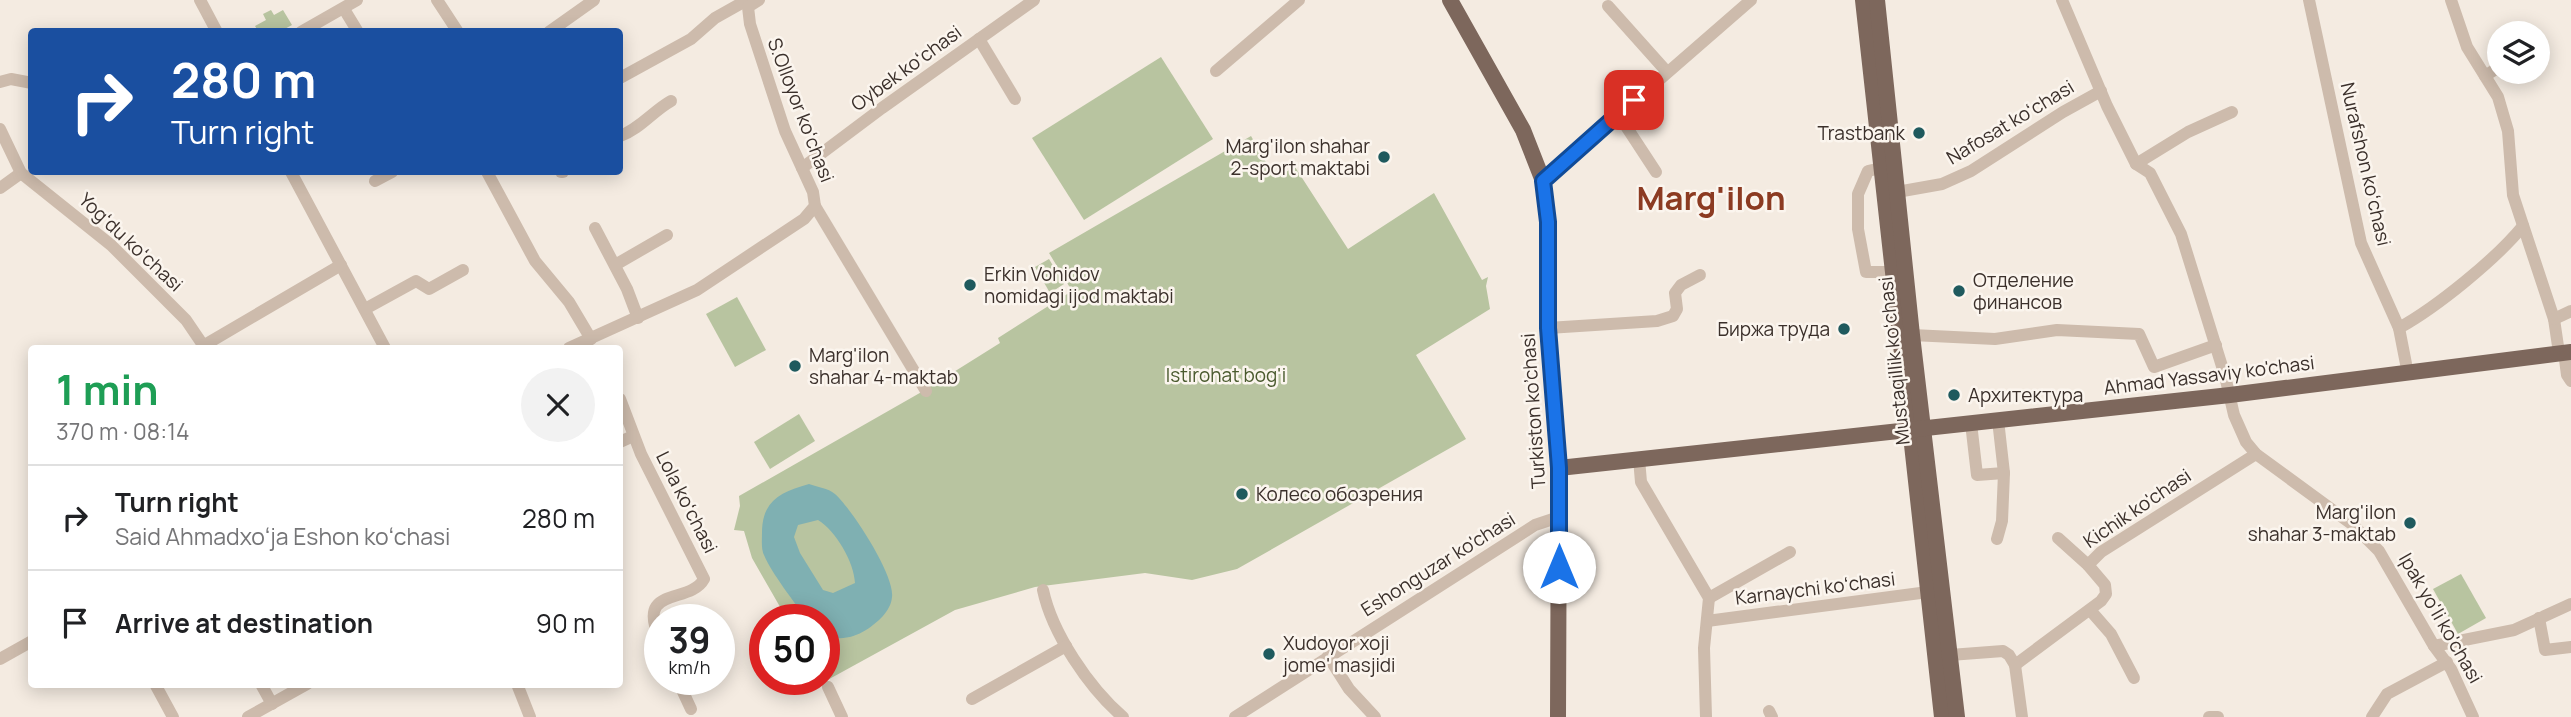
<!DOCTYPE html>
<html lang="en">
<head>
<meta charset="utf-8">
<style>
  :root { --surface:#fff; --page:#f2f2f2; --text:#202124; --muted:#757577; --line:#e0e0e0 }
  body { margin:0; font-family:Manrope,sans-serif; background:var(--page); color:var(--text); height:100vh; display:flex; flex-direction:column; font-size:26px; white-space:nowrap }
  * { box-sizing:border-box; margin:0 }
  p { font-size:23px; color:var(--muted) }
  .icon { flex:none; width:38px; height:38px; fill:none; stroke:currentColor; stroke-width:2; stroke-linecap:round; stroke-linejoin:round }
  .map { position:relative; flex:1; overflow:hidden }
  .side { position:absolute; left:28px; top:345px; width:595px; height:343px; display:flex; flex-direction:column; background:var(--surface); border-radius:7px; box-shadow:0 4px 18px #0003 }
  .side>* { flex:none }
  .top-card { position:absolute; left:28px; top:28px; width:595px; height:147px; border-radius:7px; box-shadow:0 4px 18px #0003; background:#1a4fa0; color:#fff; overflow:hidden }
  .tools { position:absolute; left:2487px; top:21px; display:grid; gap:14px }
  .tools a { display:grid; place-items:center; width:63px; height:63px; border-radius:50%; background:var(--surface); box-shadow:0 4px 18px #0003; font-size:35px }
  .speed { position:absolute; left:644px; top:604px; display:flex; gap:14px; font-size:35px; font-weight:700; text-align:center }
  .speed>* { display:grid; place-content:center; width:91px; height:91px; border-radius:50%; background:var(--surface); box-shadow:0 4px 18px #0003; line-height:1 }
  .speed small { font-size:18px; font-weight:400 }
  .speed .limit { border:10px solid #d22; background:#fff; color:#111 }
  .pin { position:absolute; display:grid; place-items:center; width:60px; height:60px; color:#fff; margin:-30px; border-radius:14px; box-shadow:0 4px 10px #0006 }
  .me { position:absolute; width:77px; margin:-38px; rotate:0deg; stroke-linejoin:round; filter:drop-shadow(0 0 5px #0008) }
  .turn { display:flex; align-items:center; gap:24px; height:147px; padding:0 28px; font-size:32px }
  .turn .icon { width:91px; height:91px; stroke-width:2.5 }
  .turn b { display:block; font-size:49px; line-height:60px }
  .round { display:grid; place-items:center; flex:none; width:74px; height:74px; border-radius:37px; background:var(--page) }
  .overview { display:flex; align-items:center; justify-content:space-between; height:119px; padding:0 28px }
  h1 { font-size:42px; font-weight:700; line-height:52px; color:#1e9e55 }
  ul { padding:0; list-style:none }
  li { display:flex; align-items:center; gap:21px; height:105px; padding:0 28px; border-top:2px solid var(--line) }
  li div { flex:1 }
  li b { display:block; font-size:26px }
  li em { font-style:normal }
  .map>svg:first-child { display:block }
  .green { fill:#b8c4a0 }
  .water { fill:#7fb0b2; fill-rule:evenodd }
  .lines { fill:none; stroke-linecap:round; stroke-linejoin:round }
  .minor { stroke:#cdbbac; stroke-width:12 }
  .major { stroke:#7d675c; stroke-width:16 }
  .route-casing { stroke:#114b97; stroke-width:18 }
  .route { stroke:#1a73e8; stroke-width:12 }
  .poi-dot { fill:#1f5a5e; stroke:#fbf5ee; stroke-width:2.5 }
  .labels { text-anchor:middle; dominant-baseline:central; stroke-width:5; stroke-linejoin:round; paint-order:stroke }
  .street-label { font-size:19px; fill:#3b302b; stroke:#fbf5ee }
  .poi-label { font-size:19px; fill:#3b302b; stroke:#fbf5ee; text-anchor:start }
  .park-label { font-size:19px; fill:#4a5a2e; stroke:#fbf5ee }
  .town-label { font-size:33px; font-weight:bold; fill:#8c3b22; stroke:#fbf5ee }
</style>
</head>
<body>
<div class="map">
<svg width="2571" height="717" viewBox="0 0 2571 717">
  <rect width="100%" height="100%" fill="#f4ebe1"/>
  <g class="green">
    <path d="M271 10 274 15 283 10 292 25 281 31H258L255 26 266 20 263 14Z"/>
    <path d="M1161 57 1213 139 1084 220 1032 138Z"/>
    <path d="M1251 136 1275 178 1295 167 1348 249 1434 193 1482 280 1488 277 1486 286 1490 309 1416 355 1466 439 1237 569 1192 580 1145 573 1035 587 955 610 822 683 820 679H824V620L787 619 752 558 744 531 734 530 740 506 739 496 925 390 1000 343 998 338 1072 291 1049 253Z"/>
    <path d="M1049 259 1064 284 1050 293 1035 267Z"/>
    <path d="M737 297 766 350 735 367 706 314Z"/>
    <path d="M799 414 815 441 770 469 754 442Z"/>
    <path d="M2461 574 2486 618 2458 634 2433 589Z"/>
  </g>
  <path class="water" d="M809 484C817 487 828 488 835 494 851 508 895 575 892 597 891 611 877 623 866 630 853 638 839 641 824 635V620L806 619C794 601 772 574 764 555 761 549 762 540 762 533 762 501 780 492 809 484ZM818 520C836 531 854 562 855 583L833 593 823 590 800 553 794 537 798 525Z"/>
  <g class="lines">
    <g class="minor">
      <path d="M200 0 217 32"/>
      <path d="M437 0 458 32"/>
      <path d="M2062 0 2107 106 2136 164 2150 173 2181 234 2225 376 2234 415 2246 442 2256 454 2353 525 2379 551 2434 646 2451 669 2473 717"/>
      <path d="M2309 0 2361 243 2399 328 2408 374"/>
      <path d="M2451 0 2467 47 2498 97 2508 131 2513 195 2554 319 2559 353"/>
      <path d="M1608 6 1667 72"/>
      <path d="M344 9 358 32"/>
      <path d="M301 32 357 0"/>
      <path d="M549 32 594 0"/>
      <path d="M979 39 1015 99"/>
      <path d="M1216 71 1299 0"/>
      <path d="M2485 76 2499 67"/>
      <path d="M620 78 691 39 715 18 747 0"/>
      <path d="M0 82 11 79 32 83"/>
      <path d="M1618 114 1656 172"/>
      <path d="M0 129 21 173 111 245 186 320 205 348"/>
      <path d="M620 136C640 129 653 111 671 101"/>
      <path d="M2136 164 2188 132 2232 112"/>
      <path d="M802 168 882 108 1034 0"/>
      <path d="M1881 168 1868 171 1858 194V229L1866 272H1893"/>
      <path d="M291 172 385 348"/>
      <path d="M487 172 535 261 569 302 591 339"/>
      <path d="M561 172H563"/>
      <path d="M375 181 392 172"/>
      <path d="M1543 181 1751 0"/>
      <path d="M0 188 21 173"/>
      <path d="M1897 192 1942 184 1971 171 2063 112 2101 91"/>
      <path d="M815 206 926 391"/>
      <path d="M595 228 627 289 638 318"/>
      <path d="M615 265 667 235"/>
      <path d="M365 309 416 281 429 289 463 270"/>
      <path d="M2554 319 2571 311"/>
      <path d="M1548 328 1657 321 1673 316 1677 309 1675 293 1681 285 1700 275"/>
      <path d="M2399 328C2437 307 2496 259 2523 226"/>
      <path d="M1912 335 1995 339 2057 330 2139 334 2154 367 2216 345"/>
      <path d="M203 346 341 265"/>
      <path d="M569 348 697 290 804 219 815 206 813 192 785 131 750 24 748 7 759 0"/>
      <path d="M2564 352 2567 375 2571 381"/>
      <path d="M620 399 641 454 704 579C690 605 635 585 660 639"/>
      <path d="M1971 423 1977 475 2004 473 1998 420"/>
      <path d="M620 442 633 436"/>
      <path d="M1639 459 1641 482 1709 598 1704 648 1706 717"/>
      <path d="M2058 538 2088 565"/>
      <path d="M1997 539 2002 521 2004 473"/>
      <path d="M1043 590C1052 633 1089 688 1123 717"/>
      <path d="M1709 598 1790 552"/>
      <path d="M2090 610 2111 634 2134 678"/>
      <path d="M2539 618 2545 650 2571 647"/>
      <path d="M1707 621 1928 592"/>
      <path d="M2434 646 2514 630 2571 604"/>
      <path d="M1950 655 2003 651 2009 655 2015 665 2101 601 2106 594 2105 585 2088 565 2101 552 2256 454"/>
      <path d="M1328 656 1349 689 1375 717"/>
      <path d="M0 659 32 641"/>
      <path d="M2015 665 2022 717"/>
      <path d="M677 679 691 709"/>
      <path d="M155 684 173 717"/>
      <path d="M261 684 272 704"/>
      <path d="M517 684 530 717"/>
      <path d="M828 687 842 717"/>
      <path d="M972 699 1066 646"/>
      <path d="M1769 711 1772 717"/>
      <path d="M248 717 307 684"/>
      <path d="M1235 717 1535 525 1559 517"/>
      <path d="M2209 717H2218"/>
      <path d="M2372 717 2387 694 2447 662"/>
    </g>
    <g class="major">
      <path d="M1450 0 1523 130 1543 181 1548 221V328L1559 468 1558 717"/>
      <path d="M1863 0 1942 717"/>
      <path d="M1877 0 1912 335 1957 717"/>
      <path d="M1559 468 2230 395 2571 352"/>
    </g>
  </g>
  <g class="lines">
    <defs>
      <path id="route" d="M1559 567V468L1548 328V222L1543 181 1634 100"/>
    </defs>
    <use href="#route" class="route-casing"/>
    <use href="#route" class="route"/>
  </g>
  <g class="poi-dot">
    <circle cx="1919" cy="133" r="7"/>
    <circle cx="1384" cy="157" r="7"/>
    <circle cx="970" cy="285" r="7"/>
    <circle cx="1959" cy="291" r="7"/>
    <circle cx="1844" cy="329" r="7"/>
    <circle cx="795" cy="366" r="7"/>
    <circle cx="1954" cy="395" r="7"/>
    <circle cx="1242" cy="494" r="7"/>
    <circle cx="2410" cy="523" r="7"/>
    <circle cx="1269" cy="654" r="7"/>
  </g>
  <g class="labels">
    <g class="street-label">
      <text transform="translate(906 68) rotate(-36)">Oybek koʻchasi</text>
      <text transform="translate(801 110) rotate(69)">S.Olloyor koʻchasi</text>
      <text transform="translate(2010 122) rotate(-31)">Nafosat koʻchasi</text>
      <text transform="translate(2366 164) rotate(77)">Nurafshon koʻchasi</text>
      <text transform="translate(131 242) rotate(43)">Yogʻdu koʻchasi</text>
      <text transform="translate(1894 361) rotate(-96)">Mustaqillik koʻchasi</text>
      <text transform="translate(2209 375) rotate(-7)">Ahmad Yassaviy ko'chasi</text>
      <text transform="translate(1533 411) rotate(-94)">Turkiston ko’chasi</text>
      <text transform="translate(687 502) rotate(63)">Lola koʻchasi</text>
      <text transform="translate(2137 508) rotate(-34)">Kichik ko'chasi</text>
      <text transform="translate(1438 564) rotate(-32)">Eshonguzar ko'chasi</text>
      <text transform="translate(1815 588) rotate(-7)">Karnaychi koʻchasi</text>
      <text transform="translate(2441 618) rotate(60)">Ipak yo'li ko'chasi</text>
    </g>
    <g class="poi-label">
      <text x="1905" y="133" text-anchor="end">Trastbank</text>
      <text x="1370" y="146" text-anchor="end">Marg'ilon shahar<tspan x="1370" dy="22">2-sport maktabi</tspan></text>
      <text x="984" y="274">Erkin Vohidov<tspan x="984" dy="22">nomidagi ijod maktabi</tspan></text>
      <text x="1973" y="280">Отделение<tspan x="1973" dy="22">финансов</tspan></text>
      <text x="1830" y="329" text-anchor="end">Биржа труда</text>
      <text x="809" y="355">Marg'ilon<tspan x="809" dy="22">shahar 4-maktab</tspan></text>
      <text x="1968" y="395">Архитектура</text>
      <text x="1256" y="494">Колесо обозрения</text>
      <text x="2396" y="512" text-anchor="end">Marg'ilon<tspan x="2396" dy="22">shahar 3-maktab</tspan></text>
      <text x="1283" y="643">Xudoyor xoji<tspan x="1283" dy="22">jome' masjidi</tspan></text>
    </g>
    <g class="park-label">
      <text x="1226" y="375">Istirohat bog'i</text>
    </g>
    <g class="town-label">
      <text x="1711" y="197">Marg'ilon</text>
    </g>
  </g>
</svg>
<div class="tools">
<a><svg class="icon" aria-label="layers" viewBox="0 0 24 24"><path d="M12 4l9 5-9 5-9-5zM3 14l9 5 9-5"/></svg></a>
</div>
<div class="speed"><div>39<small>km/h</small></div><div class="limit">50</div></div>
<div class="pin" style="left:1634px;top:100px;background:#d93025"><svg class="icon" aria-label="arrive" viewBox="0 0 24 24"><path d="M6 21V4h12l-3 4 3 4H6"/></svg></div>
<svg class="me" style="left:1559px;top:567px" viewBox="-20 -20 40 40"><circle r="19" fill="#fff"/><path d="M0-13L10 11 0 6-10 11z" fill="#1a73e8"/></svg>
<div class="top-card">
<div class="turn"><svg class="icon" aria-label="right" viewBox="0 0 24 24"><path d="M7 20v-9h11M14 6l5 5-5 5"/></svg><div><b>280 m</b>Turn right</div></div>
</div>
<section class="side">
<div class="overview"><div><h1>1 min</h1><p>370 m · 08:14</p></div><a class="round"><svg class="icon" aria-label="close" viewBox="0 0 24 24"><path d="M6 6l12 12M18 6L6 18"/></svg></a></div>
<ul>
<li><svg class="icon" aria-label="right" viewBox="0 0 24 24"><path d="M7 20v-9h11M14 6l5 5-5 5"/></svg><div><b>Turn right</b><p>Said Ahmadxoʻja Eshon koʻchasi</p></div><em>280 m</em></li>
<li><svg class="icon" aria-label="arrive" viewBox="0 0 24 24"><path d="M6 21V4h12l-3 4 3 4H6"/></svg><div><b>Arrive at destination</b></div><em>90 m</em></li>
</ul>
</section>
</div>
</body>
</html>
